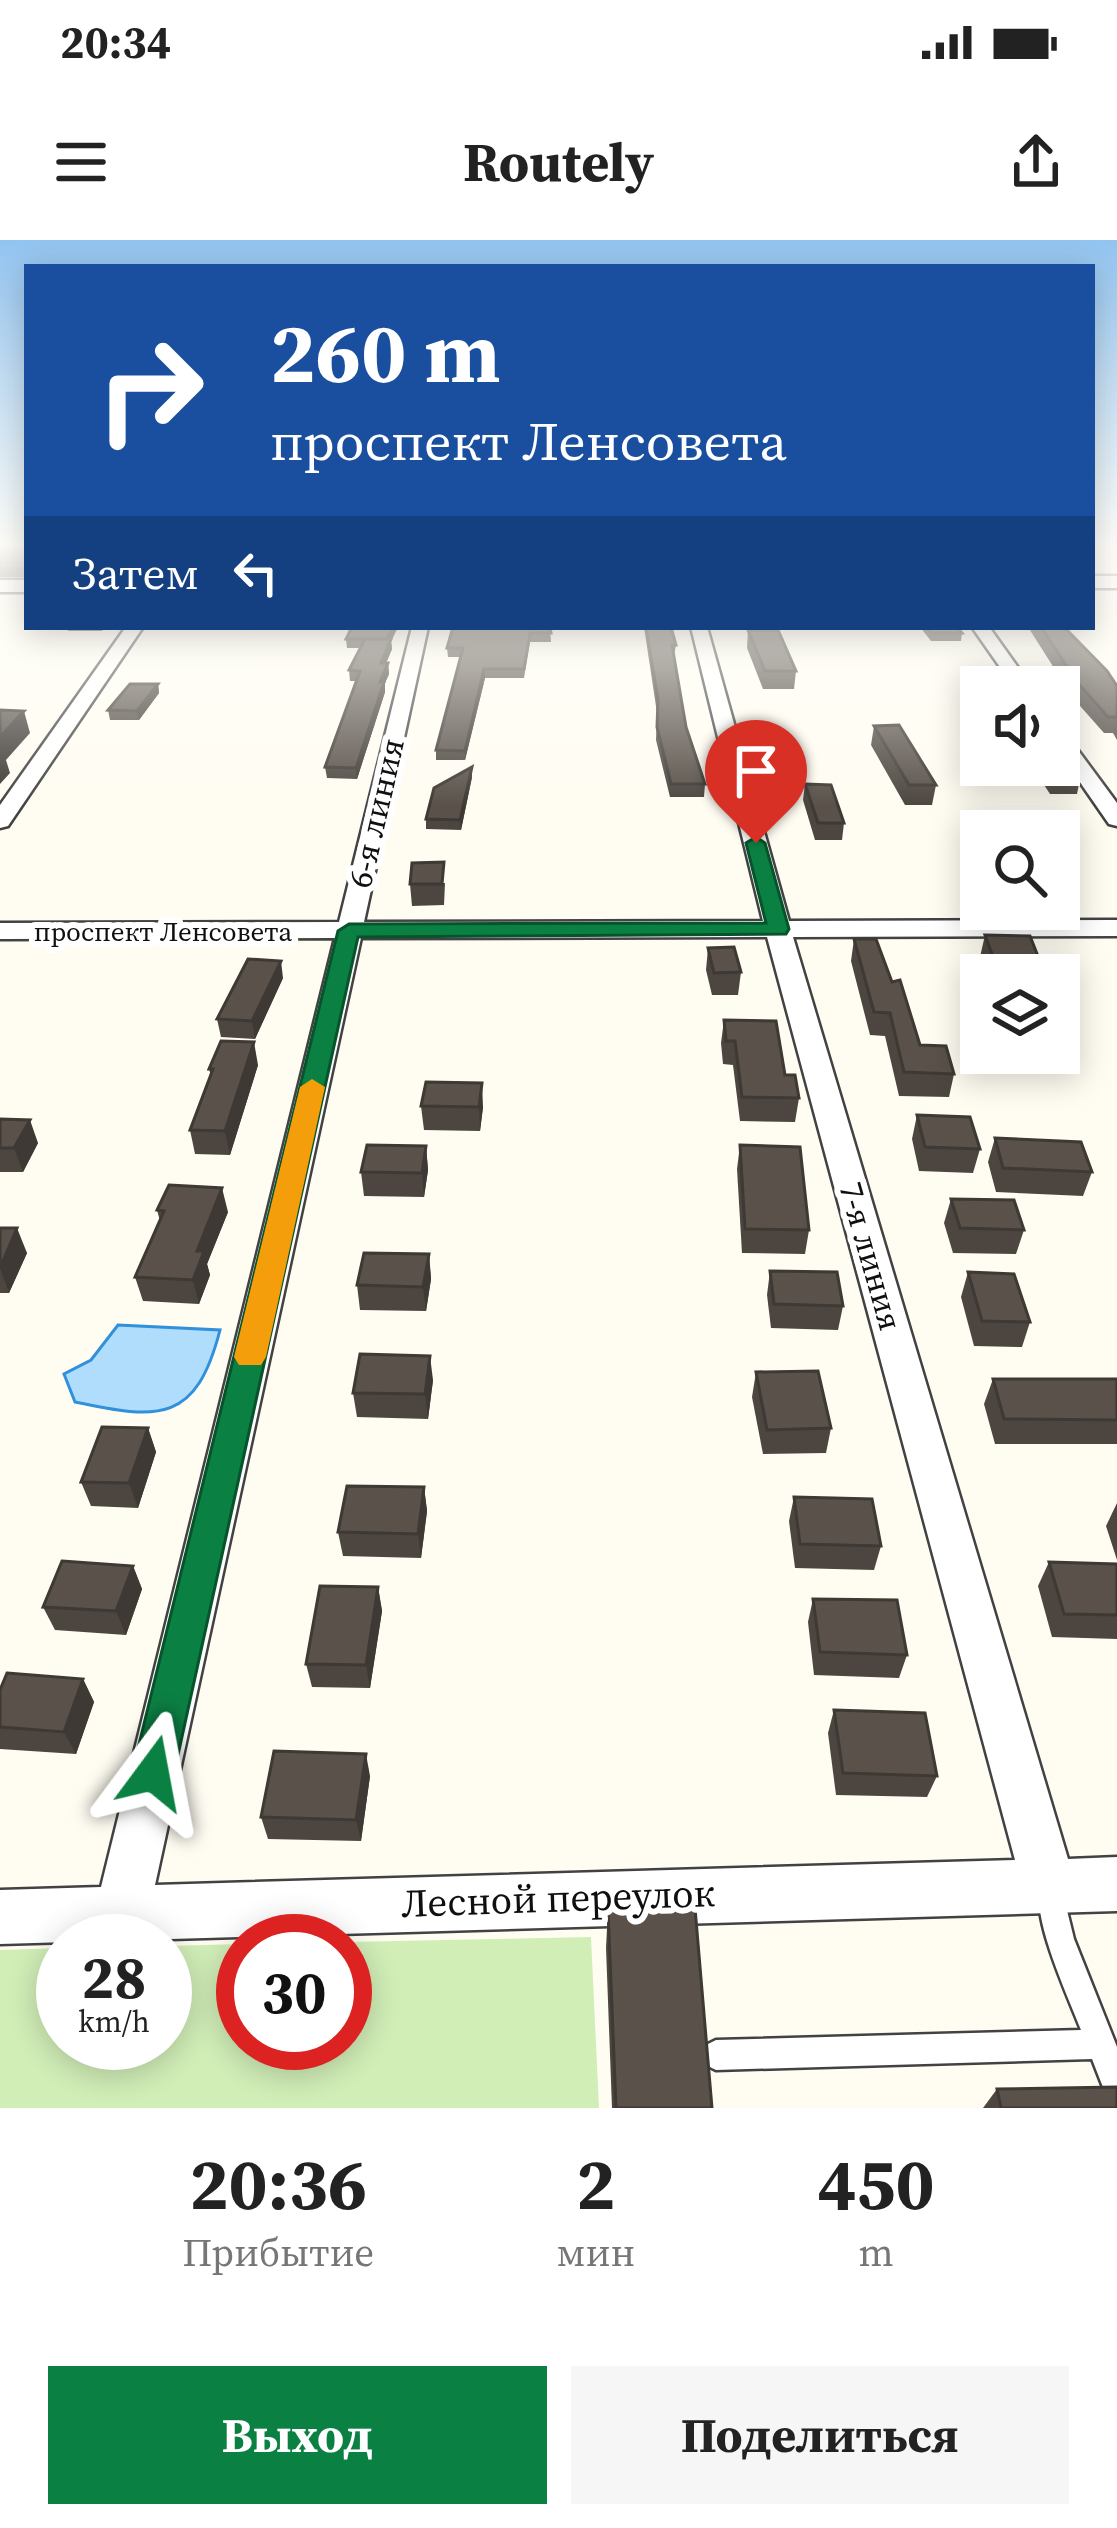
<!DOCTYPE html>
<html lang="ru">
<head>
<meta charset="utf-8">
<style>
  :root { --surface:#fff; --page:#f6f6f6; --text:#222; --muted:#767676; --accent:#0b8043 }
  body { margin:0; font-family:"Source Serif 4",serif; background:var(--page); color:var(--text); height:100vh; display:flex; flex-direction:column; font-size:45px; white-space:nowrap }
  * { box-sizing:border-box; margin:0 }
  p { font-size:39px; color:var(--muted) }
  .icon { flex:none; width:66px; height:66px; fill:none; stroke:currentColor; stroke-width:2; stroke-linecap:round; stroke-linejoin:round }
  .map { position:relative; height:1868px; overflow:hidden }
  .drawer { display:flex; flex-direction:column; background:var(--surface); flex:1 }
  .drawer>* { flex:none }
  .guide { position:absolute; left:24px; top:24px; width:1071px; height:366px; border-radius:0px; box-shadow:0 6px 30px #0003; background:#1a4fa0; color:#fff; overflow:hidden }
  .fabs { position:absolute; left:960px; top:426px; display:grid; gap:24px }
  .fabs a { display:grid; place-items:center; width:120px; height:120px; border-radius:0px; background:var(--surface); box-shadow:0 6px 30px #0003; font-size:60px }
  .speed { position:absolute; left:36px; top:1674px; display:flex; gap:24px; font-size:60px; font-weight:700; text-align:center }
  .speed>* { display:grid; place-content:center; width:156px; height:156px; border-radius:50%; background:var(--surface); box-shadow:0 6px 30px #0003; line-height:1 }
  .speed small { font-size:30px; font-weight:400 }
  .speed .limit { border:18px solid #d22; background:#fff; color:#111 }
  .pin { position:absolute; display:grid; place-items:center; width:102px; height:102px; color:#fff; margin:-123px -51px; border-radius:50% 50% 50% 0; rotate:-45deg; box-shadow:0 0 12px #0007 }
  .pin .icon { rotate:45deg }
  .me { position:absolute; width:132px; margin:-66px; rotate:13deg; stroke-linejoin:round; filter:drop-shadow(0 0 9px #0008) }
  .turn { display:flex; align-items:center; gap:42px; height:252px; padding:0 48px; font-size:54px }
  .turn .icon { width:156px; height:156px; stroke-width:2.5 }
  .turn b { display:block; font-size:84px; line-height:102px }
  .then { display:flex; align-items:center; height:114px; padding:0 48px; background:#0003; gap:24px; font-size:45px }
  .eta { display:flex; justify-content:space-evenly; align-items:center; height:204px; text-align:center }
  .eta b { font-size:72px; font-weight:700; line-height:84px }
  .action { display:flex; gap:24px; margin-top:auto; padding:24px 48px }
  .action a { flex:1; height:138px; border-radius:0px; background:var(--accent); color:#fff; font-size:48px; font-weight:700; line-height:138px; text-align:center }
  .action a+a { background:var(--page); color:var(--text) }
  .status { display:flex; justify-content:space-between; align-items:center; height:84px; padding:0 60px; background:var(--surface); direction:ltr }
  .status svg { height:33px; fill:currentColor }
  header { display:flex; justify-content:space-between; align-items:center; height:156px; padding:0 48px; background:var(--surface); font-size:54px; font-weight:700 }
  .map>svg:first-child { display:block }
  .green { fill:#d1eeb7 }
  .water { fill:#b1ddfc; stroke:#3090db; stroke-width:3 }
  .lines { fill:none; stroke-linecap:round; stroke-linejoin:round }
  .service-casing { stroke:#424242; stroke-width:5 }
  .minor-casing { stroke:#424242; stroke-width:5 }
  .tertiary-casing { stroke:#424242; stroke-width:5 }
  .service { fill:#fff; fill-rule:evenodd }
  .minor { fill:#fff; fill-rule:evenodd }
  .tertiary { fill:#fff; fill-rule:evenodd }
  .wall { fill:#4d4640 }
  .shaded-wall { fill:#3e3934 }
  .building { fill:#59514a; stroke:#3e3934; stroke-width:3 }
  .route { fill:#0b8043; stroke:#07532c; stroke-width:3 }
  .slow { fill:#f59e0b }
  .labels { text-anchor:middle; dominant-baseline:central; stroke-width:12; stroke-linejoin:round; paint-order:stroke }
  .far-street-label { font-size:27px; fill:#0f0f0f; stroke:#fff }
  .street-label { font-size:33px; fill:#0f0f0f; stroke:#fff }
  .near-street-label { font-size:39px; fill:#0f0f0f; stroke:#fff }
</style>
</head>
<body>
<div class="status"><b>20:34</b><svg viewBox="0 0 49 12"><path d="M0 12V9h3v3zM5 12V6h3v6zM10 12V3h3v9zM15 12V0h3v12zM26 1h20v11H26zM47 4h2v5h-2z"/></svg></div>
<header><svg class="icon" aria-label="menu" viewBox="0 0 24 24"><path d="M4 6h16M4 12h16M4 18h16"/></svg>Routely<svg class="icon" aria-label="share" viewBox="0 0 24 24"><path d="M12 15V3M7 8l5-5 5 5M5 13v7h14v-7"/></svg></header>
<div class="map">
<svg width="1117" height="1868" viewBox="0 0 1117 1868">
  <rect width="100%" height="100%" fill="#fffdf2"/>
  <path class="green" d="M591 1697 599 1868H0V1710L63 1708V1803H165V1706L243 1704V1803H345V1702Z"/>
  <path class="water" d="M118 1085 220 1090C196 1183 160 1180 75 1162L64 1134 91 1120Z"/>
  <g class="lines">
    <defs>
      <path id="service" d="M1051 1642 1061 1646 1074 1699 1117 1807V1859L1106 1855 1092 1819 716 1830 706 1825 701 1815 706 1805 716 1800 1081 1790C1069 1759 1030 1675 1041 1646Z"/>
      <g id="minor">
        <path d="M126 387H143L8 586 0 588V565Z"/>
        <path d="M412 387H428L364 682 763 681 691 387H707L789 681 1117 680V696L793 697 1068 1619 1117 1617V1671L0 1704V1650L101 1647 335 698 0 699V683L339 682ZM767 697 1015 1620 155 1645 361 698Z"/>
        <path d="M972 387H989L1032 447H1014Z"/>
        <path d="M1059 492 1066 494 1117 563V586L1109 584 1059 512Z"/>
      </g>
      <g id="tertiary">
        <rect x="1092" y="336" width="25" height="12"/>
        <rect x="0" y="340" width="27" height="12"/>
      </g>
    </defs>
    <use href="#service" class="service-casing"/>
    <use href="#minor" class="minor-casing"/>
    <use href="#tertiary" class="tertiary-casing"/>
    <use href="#service" class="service"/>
    <use href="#minor" class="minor"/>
    <use href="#tertiary" class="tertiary"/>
  </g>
  <g class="wall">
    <rect x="0" y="304" width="27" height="33"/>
    <path d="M67 387H106L102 391H68Z"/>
    <path d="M352 387H398L391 401 392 409 386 423H388L389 434 385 443V452L357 539 327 538 325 527 357 441H350L349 430 360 408H347L346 399Z"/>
    <path d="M550 387 551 402H530L524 438H485L465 520H436V510L460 417H448L447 408Z"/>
    <path d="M644 387H671L676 405 674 416 686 487 705 544 704 557H670L656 500 657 473Z"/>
    <path d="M920 387H957L962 393 961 401H931Z"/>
    <path d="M1028 387H1064L1117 446V500L1113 493H1104L1073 458Z"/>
    <path d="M748 390 796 431 794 449H763L747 408Z"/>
    <path d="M158 444 159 453 139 480H110L108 470Z"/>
    <path d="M874 486 936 545 932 565H905L871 505Z"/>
    <path d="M1031 525H1059L1079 544 1077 554H1050Z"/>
    <path d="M472 537 461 590 426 589V579Z"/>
    <path d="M805 544 844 583 842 600H815L803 560Z"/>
    <path d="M445 643 444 665 412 666 410 644Z"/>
    <path d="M985 695 1039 719 1034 735H986L980 717Z"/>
    <path d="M854 699 892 742 920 805 954 834 949 857 899 856 885 796 870 795 851 721Z"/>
    <path d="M708 708 741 732 738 755H712L706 730Z"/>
    <path d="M283 738 255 799 221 797 217 779Z"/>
    <path d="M724 780 785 835 799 858 795 882 740 881 733 825 723 824 721 803Z"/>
    <path d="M258 825 230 915 195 914 190 890 211 836 209 829Z"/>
    <path d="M421 866 483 867 480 891 424 890Z"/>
    <path d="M917 875 980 909 973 933 919 931 912 899Z"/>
    <path d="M0 879 38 903 23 932H0Z"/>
    <path d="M995 898 1092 932 1083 956 996 952 988 922Z"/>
    <path d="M740 905 809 990 805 1014 742 1013 737 929Z"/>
    <path d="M426 906 428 930 424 957 364 956 361 932Z"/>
    <path d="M951 959 1024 990 1016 1014 953 1013 944 983Z"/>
    <path d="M157 970 228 972 207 1024 210 1035 199 1064 143 1061 135 1037 160 981Z"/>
    <path d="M0 988 27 1013 9 1053H0Z"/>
    <path d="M429 1014 431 1039 426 1071 360 1070 357 1045Z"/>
    <path d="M770 1031 843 1066 838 1090 771 1088 767 1055Z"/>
    <path d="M968 1032 1030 1082 1022 1107 974 1106 961 1057Z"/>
    <path d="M756 1132 831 1188 826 1213 763 1214 752 1157Z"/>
    <path d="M993 1139H1117V1204H995L984 1164Z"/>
    <path d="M433 1140 428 1179 357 1177 353 1153Z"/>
    <path d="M148 1188 156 1212 138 1268 91 1266 81 1242Z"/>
    <path d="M424 1247 427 1271 421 1318 343 1316 338 1292Z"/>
    <path d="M794 1257 881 1306 874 1330 795 1328 789 1281Z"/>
    <path d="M1117 1263V1320L1106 1286Z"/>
    <path d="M1049 1322 1117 1324V1399L1052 1397 1038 1346Z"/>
    <path d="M133 1326 142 1349 126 1395 55 1390 43 1367Z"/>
    <path d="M378 1347 382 1371 370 1448 312 1447 306 1424Z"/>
    <path d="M813 1359 907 1415 899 1438 814 1435 808 1382Z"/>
    <path d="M83 1439 94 1462 76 1514 0 1509V1450Z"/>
    <path d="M834 1470 937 1536 927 1557 836 1555 828 1493Z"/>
    <path d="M370 1536 361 1601 268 1599 261 1577Z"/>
    <path d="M608 1669 712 1868H612L606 1708Z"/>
    <path d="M997 1849 1117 1868H983Z"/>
  </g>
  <g class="shaded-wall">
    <path d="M393 387H398L391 401 392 409 382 433 381 423 387 400Z"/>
    <path d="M388 423 389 434 385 443V452L357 539 356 528 380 442Z"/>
    <path d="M484 429 485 438 465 520V511Z"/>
    <path d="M158 444 159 453 139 480 137 471Z"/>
    <path d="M24 471 30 493 6 520 10 533 0 544V497Z"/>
    <path d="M472 527V537L461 590 460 580Z"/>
    <path d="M281 721 283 738 255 799 252 781Z"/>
    <path d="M254 802 258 825 230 915 225 891Z"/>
    <path d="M482 843 483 867 480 891 479 867Z"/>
    <path d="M30 880 38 903 23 932 14 908Z"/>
    <path d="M426 906 428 930 424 957 422 933Z"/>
    <path d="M222 948 228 972 207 1024 210 1035 199 1064 193 1040 197 1011Z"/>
    <path d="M17 988 27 1013 9 1053 0 1028Z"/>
    <path d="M429 1014 431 1039 426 1071 423 1047Z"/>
    <path d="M430 1116 433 1140 428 1179 425 1154Z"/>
    <path d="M148 1188 156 1212 138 1268 129 1243Z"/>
    <path d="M424 1247 427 1271 421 1318 418 1294Z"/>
    <path d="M133 1326 142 1349 126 1395 116 1371Z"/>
    <path d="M378 1347 382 1371 370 1448 366 1425Z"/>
    <path d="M83 1439 94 1462 76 1514 64 1492Z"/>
    <path d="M366 1514 370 1536 361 1601 356 1580Z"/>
  </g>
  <g class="building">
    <path d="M0 304H27V329L0 328Z"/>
    <path d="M352 387H393L387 399H346Z"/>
    <path d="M453 387H550L551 393H530L524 429H484L465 511 436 510 463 408H447Z"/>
    <path d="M646 387H671L676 405H672L686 487 705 544H671L657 487 658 460Z"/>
    <path d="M928 387H957L962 393H932Z"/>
    <path d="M1041 387H1064L1107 431 1117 446V477H1108L1077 442Z"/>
    <path d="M748 390H778L796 431H765Z"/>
    <path d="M365 399H391L381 423H388L380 442H384L356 528 325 527 360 431 349 430Z"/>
    <path d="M1013 441 1017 447H992L989 442Z"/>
    <path d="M130 444H158L137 471 108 470Z"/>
    <path d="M0 470 24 471 0 497Z"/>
    <path d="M899 485 936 545H909L874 486Z"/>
    <path d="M1059 514 1079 544H1052L1040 525H1059Z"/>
    <path d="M472 527 460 580 426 579 434 548Z"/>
    <path d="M805 544 831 545 844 583H818Z"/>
    <path d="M444 622 442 644H410L412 623Z"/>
    <path d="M985 695 1030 696 1039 719 993 717Z"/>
    <path d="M854 699H876L892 742 900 740 920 805 946 806 954 834 904 832 890 773 874 772Z"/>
    <path d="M734 707 741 732 714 733 708 708Z"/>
    <path d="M248 719 281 721 252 781 217 779Z"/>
    <path d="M724 780 776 781 785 835H795L799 858 742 857 735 801H726Z"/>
    <path d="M221 801 254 802 225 891 190 890 213 829H209Z"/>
    <path d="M426 842 482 843 479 867 421 866Z"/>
    <path d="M917 875 970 877 980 909 925 907Z"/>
    <path d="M0 879 30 880 14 908H0Z"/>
    <path d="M995 898 1081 902 1092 932 1003 928Z"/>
    <path d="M367 905 426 906 422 933 361 932Z"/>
    <path d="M740 905 800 907 809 990 745 989Z"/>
    <path d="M169 945 222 948 197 1011H204L193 1040 135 1037 164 971 157 970Z"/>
    <path d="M951 959 1014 960 1024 990 960 988Z"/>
    <path d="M0 988H17L0 1028Z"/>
    <path d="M364 1013 429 1014 423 1047 357 1045Z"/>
    <path d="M770 1031 837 1032 843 1066 774 1064Z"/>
    <path d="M968 1032 1014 1034 1030 1082 982 1081Z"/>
    <path d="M360 1114 430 1116 425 1154 353 1153Z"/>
    <path d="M818 1131 831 1188 767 1190 756 1132Z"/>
    <path d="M993 1139H1117V1180L1004 1179Z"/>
    <path d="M102 1187 148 1188 129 1243 81 1242Z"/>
    <path d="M347 1246 424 1247 418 1294 338 1292Z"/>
    <path d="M794 1257 872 1259 881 1306 800 1304Z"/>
    <path d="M62 1321 133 1326 116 1371 43 1367Z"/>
    <path d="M1049 1322 1117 1324V1375L1064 1374Z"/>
    <path d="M320 1346 378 1347 366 1425 306 1424Z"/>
    <path d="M813 1359 897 1360 907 1415 820 1412Z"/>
    <path d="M7 1433 83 1439 64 1492 0 1487V1450Z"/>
    <path d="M834 1470 925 1473 937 1536 843 1533Z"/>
    <path d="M274 1511 366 1514 356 1580 261 1577Z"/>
    <path d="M695 1668 712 1868H616L608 1669Z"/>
    <path d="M1117 1847V1868H1001L997 1849Z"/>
  </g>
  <linearGradient id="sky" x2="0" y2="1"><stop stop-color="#92c4f0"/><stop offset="0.54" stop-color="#fffef9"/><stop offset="1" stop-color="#fffef9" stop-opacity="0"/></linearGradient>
  <rect width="1117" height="566" fill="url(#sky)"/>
  <path class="route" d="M756 597 765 603 789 689 786 694 358 697 174 1533 168 1548 153 1554 139 1548 132 1533 338 691 349 684 766 683 746 603Z"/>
  <path class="slow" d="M312 839 325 847 266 1117 261 1125H239L234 1117 300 847Z"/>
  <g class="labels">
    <g class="far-street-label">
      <text x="163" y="691">проспект Ленсовета</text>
    </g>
    <g class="street-label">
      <text transform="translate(376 573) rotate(-77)">6-я линия</text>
      <text transform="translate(871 1016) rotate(74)">7-я линия</text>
    </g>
    <g class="near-street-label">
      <text transform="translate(558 1658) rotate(-2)">Лесной переулок</text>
    </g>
  </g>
</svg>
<div class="fabs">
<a><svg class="icon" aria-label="sound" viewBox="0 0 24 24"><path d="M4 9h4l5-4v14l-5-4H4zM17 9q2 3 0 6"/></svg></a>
<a><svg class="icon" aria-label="search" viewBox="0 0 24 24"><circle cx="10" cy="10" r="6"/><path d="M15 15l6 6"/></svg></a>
<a><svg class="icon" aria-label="layers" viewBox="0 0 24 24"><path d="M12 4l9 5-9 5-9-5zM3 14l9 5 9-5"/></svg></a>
</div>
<div class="speed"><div>28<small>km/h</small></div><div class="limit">30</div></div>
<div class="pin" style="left:756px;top:603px;background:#d93025"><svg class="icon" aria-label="arrive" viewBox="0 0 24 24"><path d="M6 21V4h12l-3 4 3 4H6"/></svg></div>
<svg class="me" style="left:153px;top:1533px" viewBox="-20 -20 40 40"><path d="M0-17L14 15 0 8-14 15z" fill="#0b8043" stroke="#fff" stroke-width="4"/></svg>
<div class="guide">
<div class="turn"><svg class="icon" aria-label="right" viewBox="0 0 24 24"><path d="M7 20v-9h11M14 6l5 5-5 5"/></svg><div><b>260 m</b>проспект Ленсовета</div></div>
<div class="then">Затем<svg class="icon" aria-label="left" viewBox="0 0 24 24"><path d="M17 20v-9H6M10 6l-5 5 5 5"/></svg></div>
</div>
</div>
<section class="drawer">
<div class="eta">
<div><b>20:36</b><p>Прибытие</p></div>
<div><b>2</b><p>мин</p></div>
<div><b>450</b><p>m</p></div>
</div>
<div class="action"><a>Выход</a><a>Поделиться</a></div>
</section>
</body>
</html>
